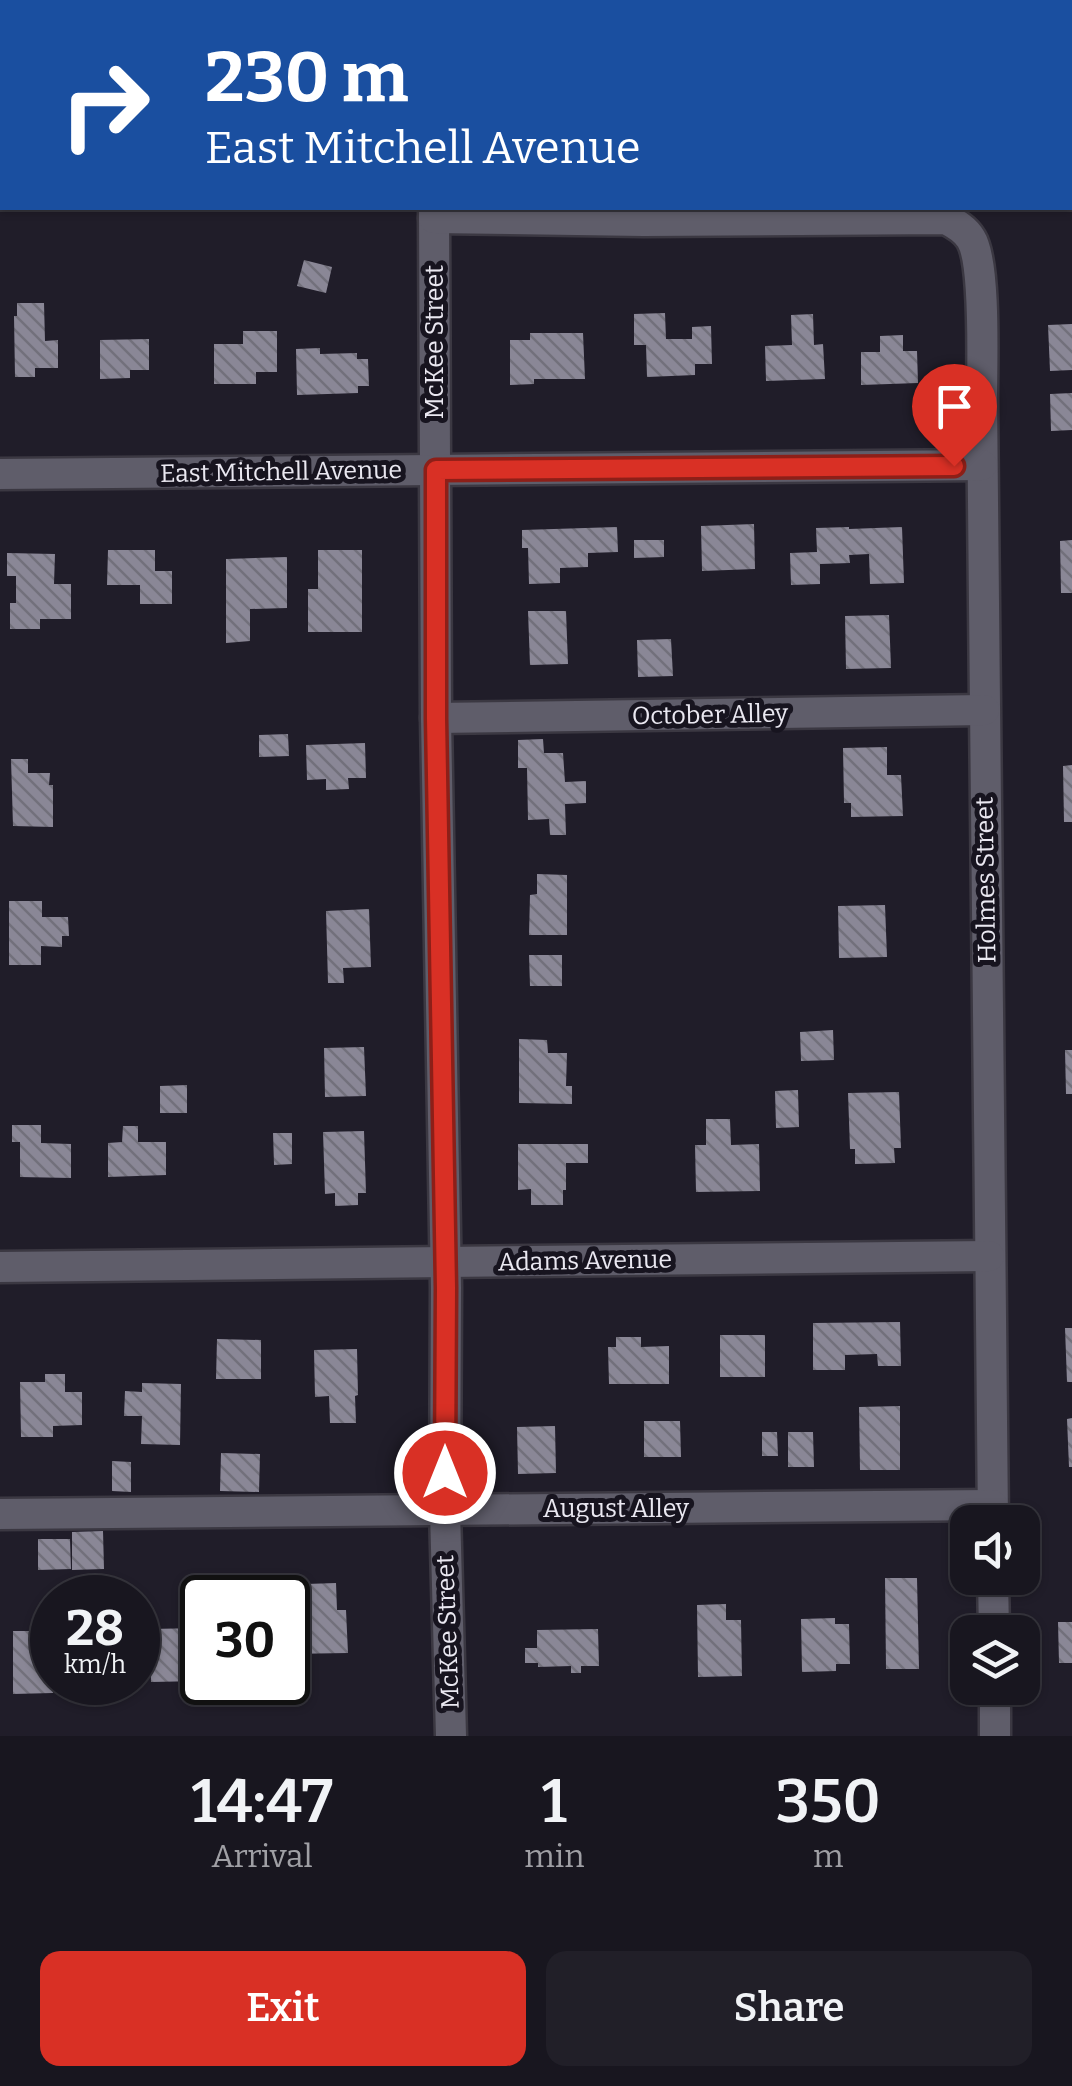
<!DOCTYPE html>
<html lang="en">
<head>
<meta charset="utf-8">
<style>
  :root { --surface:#18161f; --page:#211f28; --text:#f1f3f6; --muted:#9f9fa4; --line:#36353d; --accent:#d93025 }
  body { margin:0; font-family:Bitter,serif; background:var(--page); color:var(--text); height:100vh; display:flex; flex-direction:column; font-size:38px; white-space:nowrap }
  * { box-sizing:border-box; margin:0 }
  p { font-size:32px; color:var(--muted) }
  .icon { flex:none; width:55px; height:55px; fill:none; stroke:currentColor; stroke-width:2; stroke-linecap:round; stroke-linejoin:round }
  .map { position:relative; height:1736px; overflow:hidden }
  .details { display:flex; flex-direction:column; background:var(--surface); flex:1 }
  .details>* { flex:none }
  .hud { position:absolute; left:0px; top:0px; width:1072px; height:210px; box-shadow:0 2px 8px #0004,0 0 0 2px var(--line); background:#1a4fa0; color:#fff; overflow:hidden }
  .buttons { position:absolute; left:950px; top:1505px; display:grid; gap:20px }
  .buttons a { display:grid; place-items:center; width:90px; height:90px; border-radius:20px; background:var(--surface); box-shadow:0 2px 8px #0004,0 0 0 2px var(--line); font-size:50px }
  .speed { position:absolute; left:30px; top:1575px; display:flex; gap:20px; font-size:50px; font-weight:700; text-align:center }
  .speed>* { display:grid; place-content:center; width:130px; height:130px; border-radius:50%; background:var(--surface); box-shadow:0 2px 8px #0004,0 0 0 2px var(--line); line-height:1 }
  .speed small { font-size:25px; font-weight:400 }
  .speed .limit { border:5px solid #111; border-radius:15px; background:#fff; color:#111 }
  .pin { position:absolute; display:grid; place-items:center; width:85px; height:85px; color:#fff; margin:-102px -42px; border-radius:50% 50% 50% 0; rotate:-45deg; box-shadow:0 0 10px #0007 }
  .pin .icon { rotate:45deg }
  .me { position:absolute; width:110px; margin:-55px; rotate:0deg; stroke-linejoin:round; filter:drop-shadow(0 0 8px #0008) }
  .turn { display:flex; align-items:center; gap:35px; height:210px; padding:0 40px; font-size:45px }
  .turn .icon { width:130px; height:130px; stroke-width:2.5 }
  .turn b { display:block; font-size:70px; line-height:85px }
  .eta { display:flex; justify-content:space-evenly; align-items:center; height:170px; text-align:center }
  .eta b { font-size:60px; font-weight:600; line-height:70px }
  .cta { display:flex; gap:20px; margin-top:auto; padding:20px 40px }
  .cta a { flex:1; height:115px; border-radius:20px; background:var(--accent); color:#fff; font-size:40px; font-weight:600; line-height:115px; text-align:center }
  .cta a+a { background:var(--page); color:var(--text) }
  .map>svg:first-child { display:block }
  .building { fill:url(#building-back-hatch) }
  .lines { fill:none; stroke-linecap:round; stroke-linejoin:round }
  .minor-casing { stroke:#3b3842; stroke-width:35 }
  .minor { stroke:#5f5d6a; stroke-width:30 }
  .route-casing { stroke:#8d1f18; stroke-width:25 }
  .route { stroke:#d93025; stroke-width:18 }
  .labels { text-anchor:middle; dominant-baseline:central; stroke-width:10; stroke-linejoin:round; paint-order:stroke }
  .street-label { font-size:25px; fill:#eae8f1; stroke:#17141f }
</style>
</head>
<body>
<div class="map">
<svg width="1072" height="1736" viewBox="0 0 1072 1736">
  <defs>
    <pattern id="building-back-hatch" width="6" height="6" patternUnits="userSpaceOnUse" patternTransform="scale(2.5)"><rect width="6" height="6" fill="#8a8796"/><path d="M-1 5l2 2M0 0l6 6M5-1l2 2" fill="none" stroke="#72707b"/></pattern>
  </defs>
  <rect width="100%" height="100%" fill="#201d29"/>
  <g class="building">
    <path d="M304 260 332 267 326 293 297 286Z"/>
    <path d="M17 303H44L45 341 58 340V368H35V377H15L14 316H17Z"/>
    <path d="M665 313 666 339H692V327L711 326 712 364H695V375L647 377 646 345H634V314Z"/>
    <path d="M813 314 814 345 823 344 825 379 766 381 765 346 792 345 791 315Z"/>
    <path d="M1072 324V370L1050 371 1048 325Z"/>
    <path d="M243 331H277V372H256V384H214V344H243Z"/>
    <path d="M530 333H583L585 379H534V384L510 385V340H530Z"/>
    <path d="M903 335V351H917L918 383 861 385V352H880V336Z"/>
    <path d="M149 339V370H130V378L100 379V340Z"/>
    <path d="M320 348V354L357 353V359H368L369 386H358V393L297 395 296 349Z"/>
    <path d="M1072 393V430L1051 431 1050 394Z"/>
    <path d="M754 524 755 569 702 571 701 526Z"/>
    <path d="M617 527 618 552 588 553V567L560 568V583L529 584 528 548H522V530Z"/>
    <path d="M849 527V529L902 527 904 583 870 584 869 554 849 555 850 563 820 564V584L791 585 790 553 817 552 816 528Z"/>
    <path d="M634 540H664V557L634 558Z"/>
    <path d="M1072 540V593H1061L1060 541Z"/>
    <path d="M108 550H155V571H172V604H140V585H107Z"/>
    <path d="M318 550H362V632H308V589H318Z"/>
    <path d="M7 553 55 554 54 584H71V619H40V629H10V603H16V576H7Z"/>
    <path d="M287 557V608L250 609V641L226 643V559Z"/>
    <path d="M528 611H566L568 664 530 665Z"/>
    <path d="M889 615 891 668 846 669 845 616Z"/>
    <path d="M671 639 673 676 638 677 637 640Z"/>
    <path d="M288 734 289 756 259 757V735Z"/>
    <path d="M543 739 544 753H563L565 782 586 781V803L565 804 566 835H550L549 819 528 820 527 768H518V740Z"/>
    <path d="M365 743 366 778H348L349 789 326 790V779L307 780 306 745Z"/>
    <path d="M887 747V775H901L903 816 851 817V803H844L843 748Z"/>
    <path d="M11 759H28V773H50L49 785H53V827L13 826Z"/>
    <path d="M1072 765V822H1064L1063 766Z"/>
    <path d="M537 874 567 875V935H529L530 895 537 894Z"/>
    <path d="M9 901H42V917H68L69 936H62V947L41 946V965H9Z"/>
    <path d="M885 905 887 957 839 958 838 906Z"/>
    <path d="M369 909 371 967 343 968 344 983H328L326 911Z"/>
    <path d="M529 955H562V986H530Z"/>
    <path d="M833 1030 834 1060 801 1061 800 1032Z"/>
    <path d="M519 1039 547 1040 548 1053H567L566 1086H572V1104L519 1103Z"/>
    <path d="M364 1047 366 1096 325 1097 324 1048Z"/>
    <path d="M1065 1050H1072V1094H1066Z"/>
    <path d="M187 1085V1113H160V1086Z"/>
    <path d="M798 1090 799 1127 776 1128 775 1091Z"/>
    <path d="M899 1092 901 1148H894L895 1163 855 1164V1149H850L848 1093Z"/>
    <path d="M706 1119H730L731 1145 759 1144 760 1191 696 1192 695 1145H706Z"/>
    <path d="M12 1125H41V1143L71 1144V1178L20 1177V1142H12Z"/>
    <path d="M123 1126H138V1142H166V1175L108 1177V1143L122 1142Z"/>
    <path d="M364 1131 366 1193H358V1205L335 1206V1193L325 1194 323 1132Z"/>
    <path d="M273 1133H292V1164L274 1165Z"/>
    <path d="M518 1144H588V1163H566V1190H563V1205H531V1189L518 1190Z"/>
    <path d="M900 1322 901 1366H878L877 1354 845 1355V1370H813V1323Z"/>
    <path d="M1065 1328H1072V1382H1067Z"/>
    <rect x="720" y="1335" width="45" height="42"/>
    <path d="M616 1337H641V1347L669 1346V1384H609L608 1347H616Z"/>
    <path d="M217 1339 261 1340V1379H216Z"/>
    <path d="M357 1349 358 1395 355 1396 356 1423H330L329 1396 315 1397 314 1350Z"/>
    <path d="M45 1374H65V1392H82V1425L53 1426V1437H21L20 1382H45Z"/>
    <path d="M142 1383 181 1384 180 1445 141 1444 142 1416H124L125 1391 142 1392Z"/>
    <path d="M900 1406V1470H860L859 1407Z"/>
    <path d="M1072 1418V1467H1069L1067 1419Z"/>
    <path d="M644 1421H680L681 1457H644Z"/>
    <path d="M555 1426 556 1473 518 1474 517 1427Z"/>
    <path d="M762 1432H777L778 1456H762Z"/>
    <path d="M788 1432H813L814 1467H788Z"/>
    <path d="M221 1453 260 1454 259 1492 220 1491Z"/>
    <path d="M112 1461 131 1462V1492L112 1491Z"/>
    <path d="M103 1531 104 1569 72 1570V1532Z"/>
    <path d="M38 1539H70L71 1569 38 1570Z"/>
    <path d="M885 1578H917L919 1669H886Z"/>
    <path d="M336 1583 337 1610H346L348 1653 288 1654V1611H307L306 1584Z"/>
    <rect x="46" y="1595" width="6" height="29"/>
    <path d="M726 1604V1620H741L742 1676 698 1677 697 1605Z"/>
    <path d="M835 1618V1624H849L850 1664H836V1671L802 1672 801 1619Z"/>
    <path d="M1058 1622H1072V1663H1059Z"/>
    <path d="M200 1628 201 1681 151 1682 150 1629Z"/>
    <path d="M598 1629 599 1666H581V1673H571V1666L538 1667V1663H525V1648H537V1630Z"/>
    <path d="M13 1631H52L53 1693 13 1694Z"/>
    <path d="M86 1682H128V1694L86 1695Z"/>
  </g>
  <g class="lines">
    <defs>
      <g id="minor">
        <path d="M443 2V0"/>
        <path d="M434 208 436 718 446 1288 445 1510 451 1736"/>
        <path d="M434 218 644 221 946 219C956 224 965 229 971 239 986 263 982 365 982 399L993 1522"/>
        <path d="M0 474 982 465"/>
        <path d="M436 718 984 710"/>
        <path d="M0 1267 989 1256"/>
        <path d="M0 1514 992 1505"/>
        <path d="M993 1578 994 1632"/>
        <path d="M995 1688V1736"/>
      </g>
    </defs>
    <use href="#minor" class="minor-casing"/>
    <use href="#minor" class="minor"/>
  </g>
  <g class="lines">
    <defs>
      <path id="route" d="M445 1473 446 1288 436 718V470L954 466"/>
    </defs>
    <use href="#route" class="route-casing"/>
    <use href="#route" class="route"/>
  </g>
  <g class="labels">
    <g class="street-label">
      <text transform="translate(435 342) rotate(-90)">McKee Street</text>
      <text transform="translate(281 472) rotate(-1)">East Mitchell Avenue</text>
      <text transform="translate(710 715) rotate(-1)">October Alley</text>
      <text transform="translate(986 880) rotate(-91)">Holmes Street</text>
      <text transform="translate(585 1261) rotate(-1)">Adams Avenue</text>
      <text x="616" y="1509">August Alley</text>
      <text transform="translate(448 1632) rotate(-92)">McKee Street</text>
    </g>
  </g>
</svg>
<div class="buttons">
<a><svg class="icon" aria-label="sound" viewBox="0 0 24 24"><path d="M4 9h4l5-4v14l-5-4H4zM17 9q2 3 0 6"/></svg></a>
<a><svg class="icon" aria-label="layers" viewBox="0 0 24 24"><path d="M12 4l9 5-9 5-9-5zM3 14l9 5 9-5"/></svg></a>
</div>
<div class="speed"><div>28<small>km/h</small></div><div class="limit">30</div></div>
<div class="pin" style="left:954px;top:466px;background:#d93025"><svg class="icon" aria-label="arrive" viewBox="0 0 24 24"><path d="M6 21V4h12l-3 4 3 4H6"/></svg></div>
<svg class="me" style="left:445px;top:1473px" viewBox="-20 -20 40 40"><circle r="17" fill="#d93025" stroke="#fff" stroke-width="3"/><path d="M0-11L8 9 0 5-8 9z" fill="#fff"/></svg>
<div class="hud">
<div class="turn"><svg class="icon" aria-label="right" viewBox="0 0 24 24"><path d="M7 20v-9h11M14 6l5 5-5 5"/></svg><div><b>230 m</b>East Mitchell Avenue</div></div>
</div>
</div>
<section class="details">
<div class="eta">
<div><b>14:47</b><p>Arrival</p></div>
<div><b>1</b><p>min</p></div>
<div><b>350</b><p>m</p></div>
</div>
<div class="cta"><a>Exit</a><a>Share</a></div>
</section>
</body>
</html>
